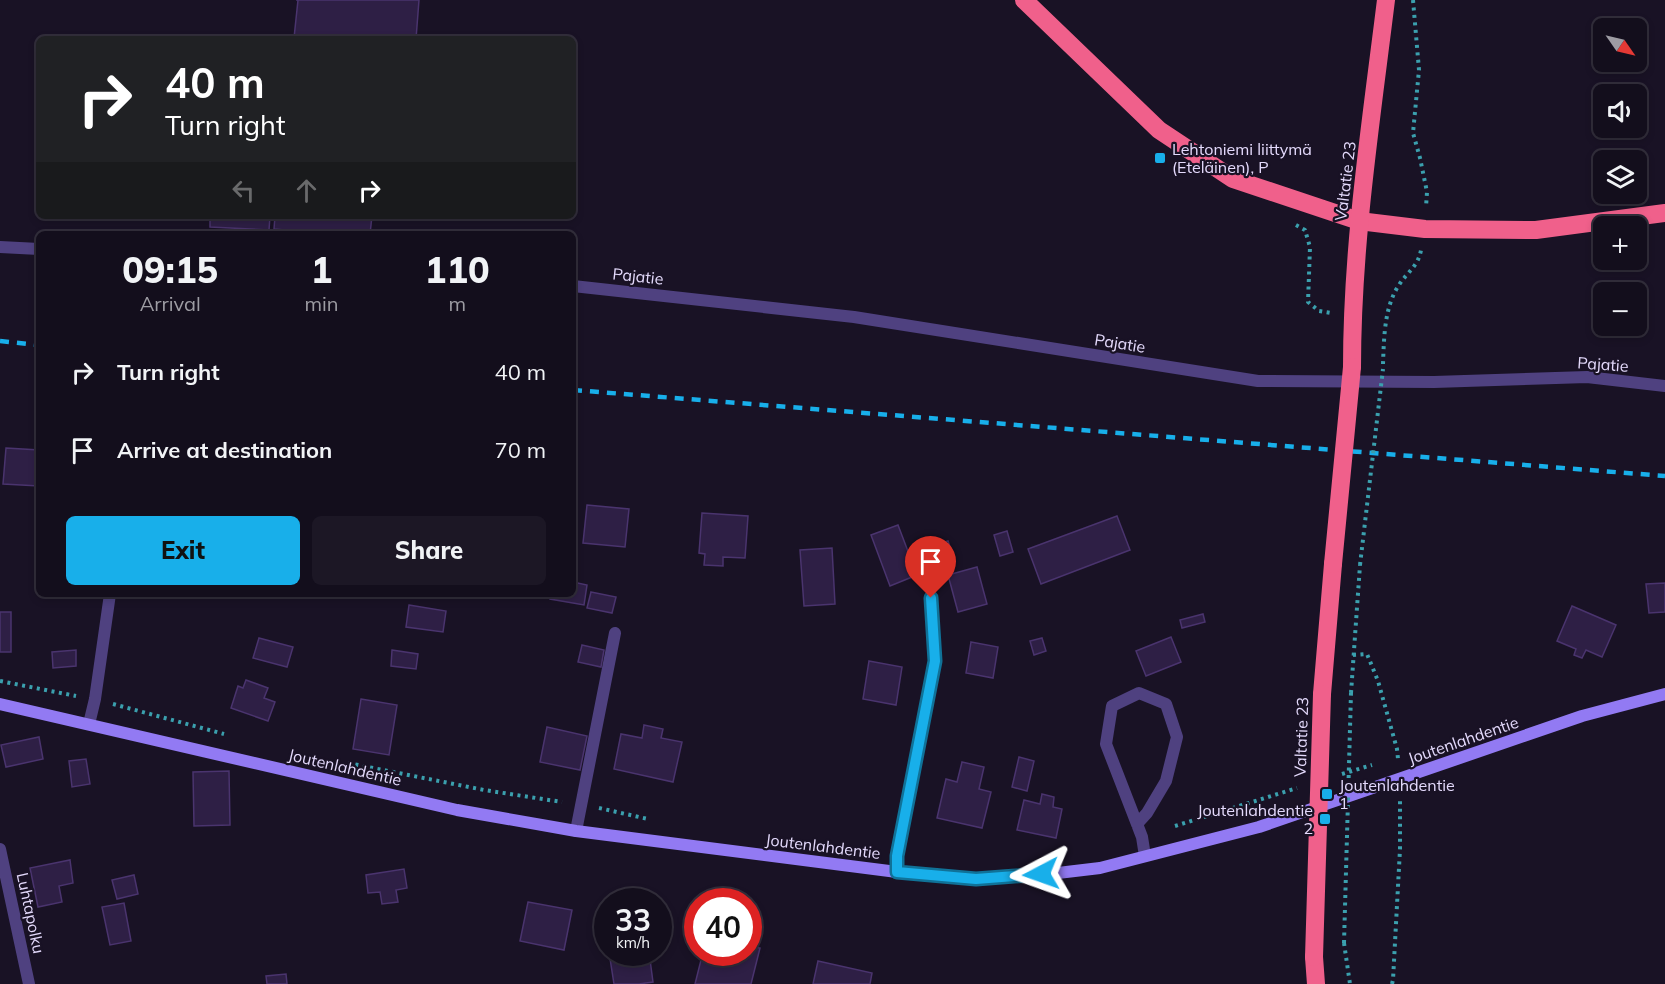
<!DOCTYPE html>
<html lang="en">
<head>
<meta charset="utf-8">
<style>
  :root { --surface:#130e1c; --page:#1c1725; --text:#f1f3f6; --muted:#9d9ca3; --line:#322e3b; --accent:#18afea }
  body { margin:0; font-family:Mulish,sans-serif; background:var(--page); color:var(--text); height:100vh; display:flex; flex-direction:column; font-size:22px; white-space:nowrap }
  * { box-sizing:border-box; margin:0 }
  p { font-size:20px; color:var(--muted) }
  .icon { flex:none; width:33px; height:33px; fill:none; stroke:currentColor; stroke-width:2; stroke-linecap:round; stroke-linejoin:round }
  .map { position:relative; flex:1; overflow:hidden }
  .panel { position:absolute; left:36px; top:231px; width:540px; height:366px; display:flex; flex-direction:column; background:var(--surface); border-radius:9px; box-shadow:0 3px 9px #0003,0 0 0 2px var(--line) }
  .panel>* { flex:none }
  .guide { position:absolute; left:36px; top:36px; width:540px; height:183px; border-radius:9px; box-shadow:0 3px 9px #0003,0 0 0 2px var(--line); background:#202124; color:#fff; overflow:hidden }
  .needle { width:39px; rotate:124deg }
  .fabs { position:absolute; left:1593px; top:18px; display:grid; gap:12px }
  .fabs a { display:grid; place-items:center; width:54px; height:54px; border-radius:9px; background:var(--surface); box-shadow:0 3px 9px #0003,0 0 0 2px var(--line); font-size:30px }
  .speed { position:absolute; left:594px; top:888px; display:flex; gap:12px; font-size:30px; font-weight:700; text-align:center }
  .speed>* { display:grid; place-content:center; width:78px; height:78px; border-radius:50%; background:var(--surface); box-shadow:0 3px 9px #0003,0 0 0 2px var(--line); line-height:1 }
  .speed small { font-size:15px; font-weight:400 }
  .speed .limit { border:9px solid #d22; background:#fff; color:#111 }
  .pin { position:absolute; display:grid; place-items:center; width:51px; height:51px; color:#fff; margin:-62px -26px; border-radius:50% 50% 50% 0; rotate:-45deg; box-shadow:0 0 6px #0007 }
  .pin .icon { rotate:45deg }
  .me { position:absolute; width:66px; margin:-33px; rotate:266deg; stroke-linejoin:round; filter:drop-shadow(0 0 4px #0008) }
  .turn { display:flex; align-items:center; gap:21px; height:126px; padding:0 30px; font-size:27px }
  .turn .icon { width:78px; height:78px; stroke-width:2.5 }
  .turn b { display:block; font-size:42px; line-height:51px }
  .lanes { display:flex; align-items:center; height:57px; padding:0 30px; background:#0003; justify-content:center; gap:30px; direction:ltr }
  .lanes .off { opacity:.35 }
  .eta { display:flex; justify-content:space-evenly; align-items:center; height:102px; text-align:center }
  .eta b { font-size:36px; font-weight:800; line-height:42px }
  .cta { display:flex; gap:12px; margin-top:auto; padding:12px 30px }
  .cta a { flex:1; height:69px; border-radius:9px; background:var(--accent); color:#111; font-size:24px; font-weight:800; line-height:69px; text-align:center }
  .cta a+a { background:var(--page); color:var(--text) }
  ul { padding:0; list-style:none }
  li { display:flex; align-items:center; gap:18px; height:78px; padding:0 30px }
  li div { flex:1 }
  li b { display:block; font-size:22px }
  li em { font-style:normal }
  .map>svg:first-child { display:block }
  .building { fill:#2e1f45; stroke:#4a346e; stroke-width:1.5 }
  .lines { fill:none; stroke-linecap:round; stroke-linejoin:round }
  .path { stroke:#3ba0ae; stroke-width:4; stroke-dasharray:3 4.5; stroke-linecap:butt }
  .street { stroke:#4f4180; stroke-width:12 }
  .secondary { stroke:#927af3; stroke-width:12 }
  .highway { stroke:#f0608b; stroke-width:18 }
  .rail { stroke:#18afea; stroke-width:4.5; stroke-dasharray:9 8; stroke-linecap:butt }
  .path-bridge { stroke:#3ba0ae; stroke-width:4; stroke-dasharray:3 4.5; stroke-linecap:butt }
  .highway-bridge { stroke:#f0608b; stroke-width:18 }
  .route-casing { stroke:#107298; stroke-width:15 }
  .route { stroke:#18afea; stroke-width:10 }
  .poi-dot { fill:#18afea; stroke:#191225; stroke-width:2 }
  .labels { text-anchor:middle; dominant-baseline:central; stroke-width:4.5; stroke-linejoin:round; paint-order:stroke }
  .poi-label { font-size:16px; fill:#e4dafc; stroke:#191225; text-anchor:start }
  .street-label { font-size:16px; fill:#e4dafc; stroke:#191225 }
</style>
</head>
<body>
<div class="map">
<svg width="1665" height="984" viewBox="0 0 1665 984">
  <rect width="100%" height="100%" fill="#191225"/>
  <g class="building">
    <path d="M296 0H419L416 39H281L282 37 294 38 298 0Z"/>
    <path d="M210 216H270L269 230 210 227Z"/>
    <path d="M275 216H372L370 234H328L274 229Z"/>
    <path d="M6 448 39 450V486L3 484Z"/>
    <path d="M587 505 629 509 625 547 583 543Z"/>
    <path d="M702 513 748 516 745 558 723 557V566L704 565 705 554 699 553Z"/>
    <path d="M1117 516 1130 550 1041 584 1028 549Z"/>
    <path d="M898 525 917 575 890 586 871 535Z"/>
    <path d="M1007 531 1013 552 1000 556 994 535Z"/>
    <path d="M948 541 955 561 946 564 939 544Z"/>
    <path d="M832 548 835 604 804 606 800 550Z"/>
    <path d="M977 567 987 604 958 612 948 575Z"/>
    <path d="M573 582 587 585 584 605 550 599V594H573Z"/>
    <path d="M1665 583V612L1649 613 1646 584Z"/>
    <path d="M591 592 616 597 612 613 587 608Z"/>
    <path d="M409 605 446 611 443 632 406 627Z"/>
    <path d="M1572 606 1616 625 1602 657 1586 650 1582 658 1574 655 1576 649 1557 641Z"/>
    <rect x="0" y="612" width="11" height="40"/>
    <path d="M1203 614 1205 622 1182 628 1180 620Z"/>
    <path d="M1171 637 1181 662 1146 676 1136 651Z"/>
    <path d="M259 638 293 647 287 667 253 658Z"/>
    <path d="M1042 638 1046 651 1034 655 1030 641Z"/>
    <path d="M971 642 998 647 993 678 966 673Z"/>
    <path d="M582 645 604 650 601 667 578 662Z"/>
    <path d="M76 650V666L53 668 52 652Z"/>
    <path d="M392 650 418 654 416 669 391 666Z"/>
    <path d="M869 661 902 667 896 705 863 699Z"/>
    <path d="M246 680 268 688 264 698 275 702 268 721 231 708 238 686 243 688Z"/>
    <path d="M361 699 397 705 389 755 353 749Z"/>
    <path d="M644 725 663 729 661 738 682 742 673 782 614 769 621 734 642 738Z"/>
    <path d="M547 727 587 736 580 770 540 762Z"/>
    <path d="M39 737 43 759 6 767 1 745Z"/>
    <path d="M1019 757 1034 761 1027 791 1012 787Z"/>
    <path d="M86 759 90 784 72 787 69 761Z"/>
    <path d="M962 762 984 767 979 789 991 792 982 828 937 818 946 779 957 782Z"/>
    <path d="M229 771 230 825 194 826 193 772Z"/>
    <path d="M1042 794 1054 797 1053 807 1062 809 1056 838 1017 830 1024 800 1040 804Z"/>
    <path d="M70 860 73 883 59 886 62 902 38 907 30 868Z"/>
    <path d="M404 869 407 888 396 890 398 902 382 904 380 892 368 893 366 875Z"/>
    <path d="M134 875 138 894 117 899 112 880Z"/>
    <path d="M528 902 572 910 564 950 520 941Z"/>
    <path d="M124 903 131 941 110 945 102 907Z"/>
    <path d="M748 946 760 948 751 984H695L703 952H748Z"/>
    <path d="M609 952H649L653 982 639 984H614Z"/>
    <path d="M818 961 872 973 870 984H813Z"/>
    <path d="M286 974 287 984H267L266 976Z"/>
  </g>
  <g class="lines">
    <g class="path">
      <path d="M1413 0 1419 70 1413 133 1420 158 1427 192 1426 207"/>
      <path d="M1296 225 1305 230 1310 247 1308 302 1319 311 1331 313"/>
      <path d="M1383 364C1384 339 1384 307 1399 285 1407 272 1418 267 1421 250"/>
      <path d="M1353 655 1367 654 1378 681 1397 749 1398 759"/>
      <path d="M0 681 76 696"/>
      <path d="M1351 693 1360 565"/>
      <path d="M113 704 224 734"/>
      <path d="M348 763 484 790 562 802"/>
      <path d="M1342 774 1372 765"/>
      <path d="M599 808 648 819"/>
      <path d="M1175 826 1297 788"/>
      <path d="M1344 943 1350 984"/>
      <path d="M1392 984 1393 980 1400 849V799"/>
    </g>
    <g class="street">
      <path d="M0 247 39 249"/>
      <path d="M573 286 854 317 1258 381 1434 382 1587 377 1665 386"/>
      <path d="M89 724 95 699 110 594"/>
      <path d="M1137 824 1147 813 1166 781 1177 737 1166 704 1139 693 1112 706 1106 744 1137 824 1142 837 1145 856"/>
      <path d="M576 831 615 633"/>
      <path d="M0 849 29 984"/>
      <path d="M897 872V856L935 661 931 598"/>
    </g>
    <path class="secondary" d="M0 704 457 810 576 831 897 872 976 879 1041 875 1100 868 1259 827 1582 716 1665 694"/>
    <g class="highway">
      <path d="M1024 0 1159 130 1233 179 1359 221 1425 229 1536 230 1665 213"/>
      <path d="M1352 367C1352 244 1371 122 1386 0"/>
      <path d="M1322 694 1333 564"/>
      <path d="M1314 957 1316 984"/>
    </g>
    <g class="rail">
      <path d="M0 341 39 345"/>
      <path d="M573 390 1665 476"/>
    </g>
    <g class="path-bridge">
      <path d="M1360 565 1383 369"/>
      <path d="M1344 943 1351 693"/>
    </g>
    <g class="highway-bridge">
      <path d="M1333 564 1352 367"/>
      <path d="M1314 957 1322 694"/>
    </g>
  </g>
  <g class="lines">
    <defs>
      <path id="route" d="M931 598 935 661 897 856V872L976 879 1041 874"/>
    </defs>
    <use href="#route" class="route-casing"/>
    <use href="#route" class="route"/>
  </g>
  <g class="poi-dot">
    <rect x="1154" y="152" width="12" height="12" rx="3"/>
    <rect x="1321" y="788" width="12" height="12" rx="3"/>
    <rect x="1319" y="813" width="12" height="12" rx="3"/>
  </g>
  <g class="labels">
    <g class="poi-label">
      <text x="1172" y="149">Lehtoniemi liittymä<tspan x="1172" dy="18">(Eteläinen), P</tspan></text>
      <text x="1339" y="785">Joutenlahdentie<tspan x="1339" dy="18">1</tspan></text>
      <text x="1313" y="810" text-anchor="end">Joutenlahdentie<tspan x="1313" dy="18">2</tspan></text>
    </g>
    <g class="street-label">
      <text transform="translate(1345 181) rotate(-83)">Valtatie 23</text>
      <text transform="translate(638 276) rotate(6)">Pajatie</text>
      <text transform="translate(1120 343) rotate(9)">Pajatie</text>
      <text transform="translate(1603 364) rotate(4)">Pajatie</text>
      <text transform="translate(1301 737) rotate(-88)">Valtatie 23</text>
      <text transform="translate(1463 740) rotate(-19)">Joutenlahdentie</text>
      <text transform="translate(345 767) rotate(13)">Joutenlahdentie</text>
      <text transform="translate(823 846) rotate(7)">Joutenlahdentie</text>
      <text transform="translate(31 913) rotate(78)">Luhtapolku</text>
    </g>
  </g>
</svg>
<div class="fabs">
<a><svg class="needle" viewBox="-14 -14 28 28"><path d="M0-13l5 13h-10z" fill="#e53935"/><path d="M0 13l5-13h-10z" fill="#9d9ca3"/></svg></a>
<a><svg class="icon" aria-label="sound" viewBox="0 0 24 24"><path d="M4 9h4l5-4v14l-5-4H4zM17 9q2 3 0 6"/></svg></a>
<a><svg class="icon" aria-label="layers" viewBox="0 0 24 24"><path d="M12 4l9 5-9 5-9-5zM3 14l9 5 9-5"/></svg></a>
<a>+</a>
<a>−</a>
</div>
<div class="speed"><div>33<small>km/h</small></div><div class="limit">40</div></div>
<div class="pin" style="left:931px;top:598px;background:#d93025"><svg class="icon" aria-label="arrive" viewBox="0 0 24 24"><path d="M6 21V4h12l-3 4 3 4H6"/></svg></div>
<svg class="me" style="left:1041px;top:874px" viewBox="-20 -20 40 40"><path d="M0-17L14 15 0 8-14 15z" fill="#18afea" stroke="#fff" stroke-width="4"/></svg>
<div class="guide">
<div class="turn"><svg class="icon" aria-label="right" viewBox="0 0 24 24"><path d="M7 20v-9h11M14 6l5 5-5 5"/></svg><div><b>40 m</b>Turn right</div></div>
<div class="lanes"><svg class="icon off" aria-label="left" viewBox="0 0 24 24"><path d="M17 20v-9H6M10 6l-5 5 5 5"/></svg><svg class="icon off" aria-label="ahead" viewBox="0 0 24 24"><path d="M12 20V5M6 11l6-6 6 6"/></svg><svg class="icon" aria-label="right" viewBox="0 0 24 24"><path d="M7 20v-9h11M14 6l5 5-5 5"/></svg></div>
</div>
<section class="panel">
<div class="eta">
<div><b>09:15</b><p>Arrival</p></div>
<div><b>1</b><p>min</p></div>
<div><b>110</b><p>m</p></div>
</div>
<ul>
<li><svg class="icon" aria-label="right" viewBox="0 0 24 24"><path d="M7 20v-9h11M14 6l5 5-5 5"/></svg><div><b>Turn right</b></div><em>40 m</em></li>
<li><svg class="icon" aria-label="arrive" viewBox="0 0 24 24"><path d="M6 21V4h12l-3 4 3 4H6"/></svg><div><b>Arrive at destination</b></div><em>70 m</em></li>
</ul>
<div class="cta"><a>Exit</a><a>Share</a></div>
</section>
</div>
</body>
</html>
